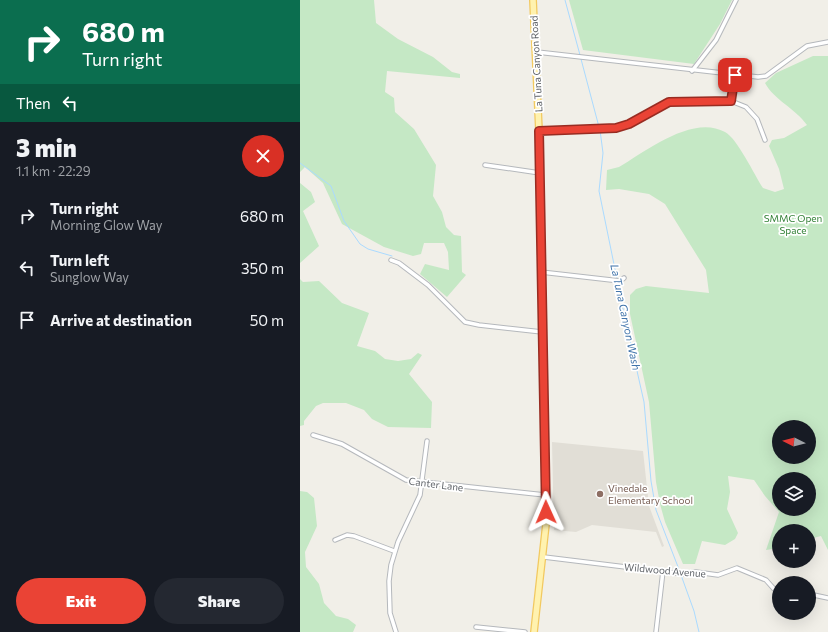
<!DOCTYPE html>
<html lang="en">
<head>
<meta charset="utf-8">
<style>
  :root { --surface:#171b24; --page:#242831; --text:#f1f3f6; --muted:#9ea1a6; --accent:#ea4335 }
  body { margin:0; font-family:Commissioner,sans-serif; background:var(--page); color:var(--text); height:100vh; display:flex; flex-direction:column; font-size:15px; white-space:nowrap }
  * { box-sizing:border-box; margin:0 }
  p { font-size:13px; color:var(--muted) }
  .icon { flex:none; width:22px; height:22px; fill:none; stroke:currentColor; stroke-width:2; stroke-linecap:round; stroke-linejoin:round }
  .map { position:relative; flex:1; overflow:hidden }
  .details { display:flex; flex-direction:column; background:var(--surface); width:300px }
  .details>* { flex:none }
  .guide { background:#0b6e4f; color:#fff; overflow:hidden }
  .needle { width:26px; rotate:276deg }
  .controls { position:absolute; left:472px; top:420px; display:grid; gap:8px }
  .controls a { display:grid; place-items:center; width:44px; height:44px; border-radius:50%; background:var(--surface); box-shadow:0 4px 16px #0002; font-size:20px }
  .pin { position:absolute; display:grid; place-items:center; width:34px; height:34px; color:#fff; margin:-17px; border-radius:8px; box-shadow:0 2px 6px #0006 }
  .me { position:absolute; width:44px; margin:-22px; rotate:359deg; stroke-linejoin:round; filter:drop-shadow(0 0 3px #0008) }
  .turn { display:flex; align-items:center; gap:14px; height:84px; padding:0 16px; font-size:18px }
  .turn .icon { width:52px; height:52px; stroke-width:2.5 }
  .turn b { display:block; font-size:28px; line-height:34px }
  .then { display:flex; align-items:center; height:38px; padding:0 16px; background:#0003; gap:8px; font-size:15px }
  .round { display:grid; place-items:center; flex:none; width:42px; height:42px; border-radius:21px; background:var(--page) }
  .headline { display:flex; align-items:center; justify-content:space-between; height:68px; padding:0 16px }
  h1 { font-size:24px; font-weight:800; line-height:30px }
  .primary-button { display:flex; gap:8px; margin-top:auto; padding:8px 16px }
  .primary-button a { flex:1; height:46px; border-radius:24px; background:var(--accent); color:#fff; font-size:16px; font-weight:800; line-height:46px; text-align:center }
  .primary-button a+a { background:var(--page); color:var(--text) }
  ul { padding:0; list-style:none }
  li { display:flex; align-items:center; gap:12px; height:52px; padding:0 16px }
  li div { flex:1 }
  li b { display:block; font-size:15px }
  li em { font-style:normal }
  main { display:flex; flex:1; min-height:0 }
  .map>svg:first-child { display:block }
  .education { fill:#e1ded6 }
  .green { fill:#c5e8c5; fill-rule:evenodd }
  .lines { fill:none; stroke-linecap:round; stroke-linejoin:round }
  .stream { stroke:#aadaff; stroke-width:1 }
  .street-casing { stroke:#b5b8bc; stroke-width:5.5 }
  .primary-casing { stroke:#f2c960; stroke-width:8 }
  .street { stroke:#fff; stroke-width:3.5 }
  .primary { stroke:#fff2af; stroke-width:5.5 }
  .route-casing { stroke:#982c22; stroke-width:10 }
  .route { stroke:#ea4335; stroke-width:7 }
  .education-dot { fill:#8d6e63; stroke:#fff; stroke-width:1.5 }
  .labels { text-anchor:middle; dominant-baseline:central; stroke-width:3.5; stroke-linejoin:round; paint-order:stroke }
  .street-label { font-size:10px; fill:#5f6368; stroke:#fff }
  .park-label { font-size:10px; fill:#348238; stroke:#fff }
  .education-label { font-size:10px; fill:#785e54; stroke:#fff; text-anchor:start }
  .water-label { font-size:11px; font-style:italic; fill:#4174aa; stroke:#fff }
</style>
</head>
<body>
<main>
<section class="details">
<div class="guide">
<div class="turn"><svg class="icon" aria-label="right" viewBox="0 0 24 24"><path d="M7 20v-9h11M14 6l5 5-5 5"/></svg><div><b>680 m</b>Turn right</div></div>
<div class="then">Then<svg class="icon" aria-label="left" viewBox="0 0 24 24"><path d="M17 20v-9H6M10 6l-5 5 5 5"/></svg></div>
</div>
<div class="headline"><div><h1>3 min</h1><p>1.1 km · 22:29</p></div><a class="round" style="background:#d93025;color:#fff"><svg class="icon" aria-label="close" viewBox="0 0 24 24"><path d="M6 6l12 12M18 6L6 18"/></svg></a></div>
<ul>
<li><svg class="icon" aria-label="right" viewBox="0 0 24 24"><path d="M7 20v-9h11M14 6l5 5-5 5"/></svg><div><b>Turn right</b><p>Morning Glow Way</p></div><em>680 m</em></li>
<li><svg class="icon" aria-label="left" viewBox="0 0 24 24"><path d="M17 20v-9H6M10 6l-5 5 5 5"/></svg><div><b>Turn left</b><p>Sunglow Way</p></div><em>350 m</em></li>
<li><svg class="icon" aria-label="arrive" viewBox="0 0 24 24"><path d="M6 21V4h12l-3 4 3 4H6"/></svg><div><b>Arrive at destination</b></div><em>50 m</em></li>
</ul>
<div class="primary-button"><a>Exit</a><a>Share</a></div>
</section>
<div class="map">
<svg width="528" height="632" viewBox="0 0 528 632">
  <rect width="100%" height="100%" fill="#f1efe8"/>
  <path class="education" d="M252 442 343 451 349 506 364 546 362 547 356 532 292 525 276 532 254 530Z"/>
  <g class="green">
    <path d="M0 0H74L76 23 98 39 133 57 152 72 160 74V78L87 71 85 92 94 98 95 112 114 129 136 165 133 196 142 212 146 227 154 235 161 236 162 272 166 275 147 297 120 274 125 264 149 270 148 252 144 243H124L121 254 113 256 84 247 42 224 23 183 5 167 0 172Z"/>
    <path d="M269 0H432L420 24 394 64 283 50Z"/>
    <path d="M513 56H528V550L521 536 509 539V531H479V548L466 550 479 512 465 496 454 480 428 476 430 492 427 509 438 533 435 539 425 545 402 541 395 564H383L365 522 360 504 356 482 349 402 330 314V295L336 289 346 286 409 293 406 270 365 204 349 194 319 189 306 190 307 170 319 167C346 151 393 114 425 132 437 138 455 176 463 188L475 192 484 189 479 169 469 146 472 140 484 138 507 125C495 108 474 100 465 83L476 73ZM479 427H509V457H479ZM479 479H509V509H479Z"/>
    <path d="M0 183 11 192 15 202 3 211 19 246 0 263Z"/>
    <path d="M0 279 3 282 19 281 42 303 69 313 57 346 75 351 85 359 98 361 111 359 118 353 122 355 109 374 132 402 131 428 88 427 72 419 64 410 46 403H23L16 406 4 421V425L0 426Z"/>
    <path d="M0 491 7 492 14 498 17 526 5 552 6 567 19 584 24 603 36 616 48 619 56 625 53 632H0Z"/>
  </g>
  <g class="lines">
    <g class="stream">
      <path d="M265 0 280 55"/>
      <path d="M281 59 299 127"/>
      <path d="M300 130 303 153 299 191 317 279"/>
      <path d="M0 163 31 186 44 221 60 244 68 249 92 256"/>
      <path d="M317 282 344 402 351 481 356 510 380 572"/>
      <path d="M381 575 394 611 399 632"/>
    </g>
    <defs>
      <g id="street">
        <path d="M237 52 458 77 466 76 507 46 528 42"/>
        <path d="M392 71 416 40 436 0"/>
        <path d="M431 101 435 75"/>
        <path d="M239 131 316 128 329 124 369 103 431 101 446 107 457 119 465 140"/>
        <path d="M185 165 240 173"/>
        <path d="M91 260 99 263 128 285 165 322 179 325 242 332"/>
        <path d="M241 272 320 281 324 278"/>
        <path d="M13 435 42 444 106 480 245 495"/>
        <path d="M35 540 47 535 54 536 94 551"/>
        <path d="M244 557 383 574 396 572 418 575 437 568 466 580 474 589 479 590"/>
        <path d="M509 594 528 598"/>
        <path d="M176 627 225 632"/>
        <path d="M96 632 90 613 89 581 91 565 98 542 120 495 127 441"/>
        <path d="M356 632 363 571"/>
      </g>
      <path id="primary" d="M233 0 239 131 246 524 234 632"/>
    </defs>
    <use href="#street" class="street-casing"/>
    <use href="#primary" class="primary-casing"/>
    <use href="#street" class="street"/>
    <use href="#primary" class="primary"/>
  </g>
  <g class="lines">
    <defs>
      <path id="route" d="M246 512 239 131 316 128 329 124 369 102 431 101 435 75"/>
    </defs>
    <use href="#route" class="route-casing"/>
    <use href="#route" class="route"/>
  </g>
  <circle class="education-dot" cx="300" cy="494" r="4"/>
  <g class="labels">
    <g class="street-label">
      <text transform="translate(236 64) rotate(-93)">La Tuna Canyon Road</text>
      <text transform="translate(136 484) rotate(7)">Canter Lane</text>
      <text transform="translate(365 570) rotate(5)">Wildwood Avenue</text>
    </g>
    <g class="park-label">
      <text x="493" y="218">SMMC Open<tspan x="493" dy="12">Space</tspan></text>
    </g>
    <g class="education-label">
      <text x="308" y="488">Vinedale<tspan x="308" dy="12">Elementary School</tspan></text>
    </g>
    <g class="water-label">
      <text transform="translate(326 317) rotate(78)">La Tuna Canyon Wash</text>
    </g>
  </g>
</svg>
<div class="controls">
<a><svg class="needle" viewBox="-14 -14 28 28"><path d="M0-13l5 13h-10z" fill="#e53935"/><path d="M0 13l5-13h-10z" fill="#9ea1a6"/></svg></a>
<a><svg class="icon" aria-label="layers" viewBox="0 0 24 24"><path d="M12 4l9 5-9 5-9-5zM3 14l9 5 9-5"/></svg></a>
<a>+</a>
<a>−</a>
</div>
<div class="pin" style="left:435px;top:75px;background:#d93025"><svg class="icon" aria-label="arrive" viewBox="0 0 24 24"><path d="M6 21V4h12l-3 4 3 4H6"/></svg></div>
<svg class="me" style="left:246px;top:512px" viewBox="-20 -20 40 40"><path d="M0-17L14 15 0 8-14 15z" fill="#ea4335" stroke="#fff" stroke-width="4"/></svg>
</div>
</main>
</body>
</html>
